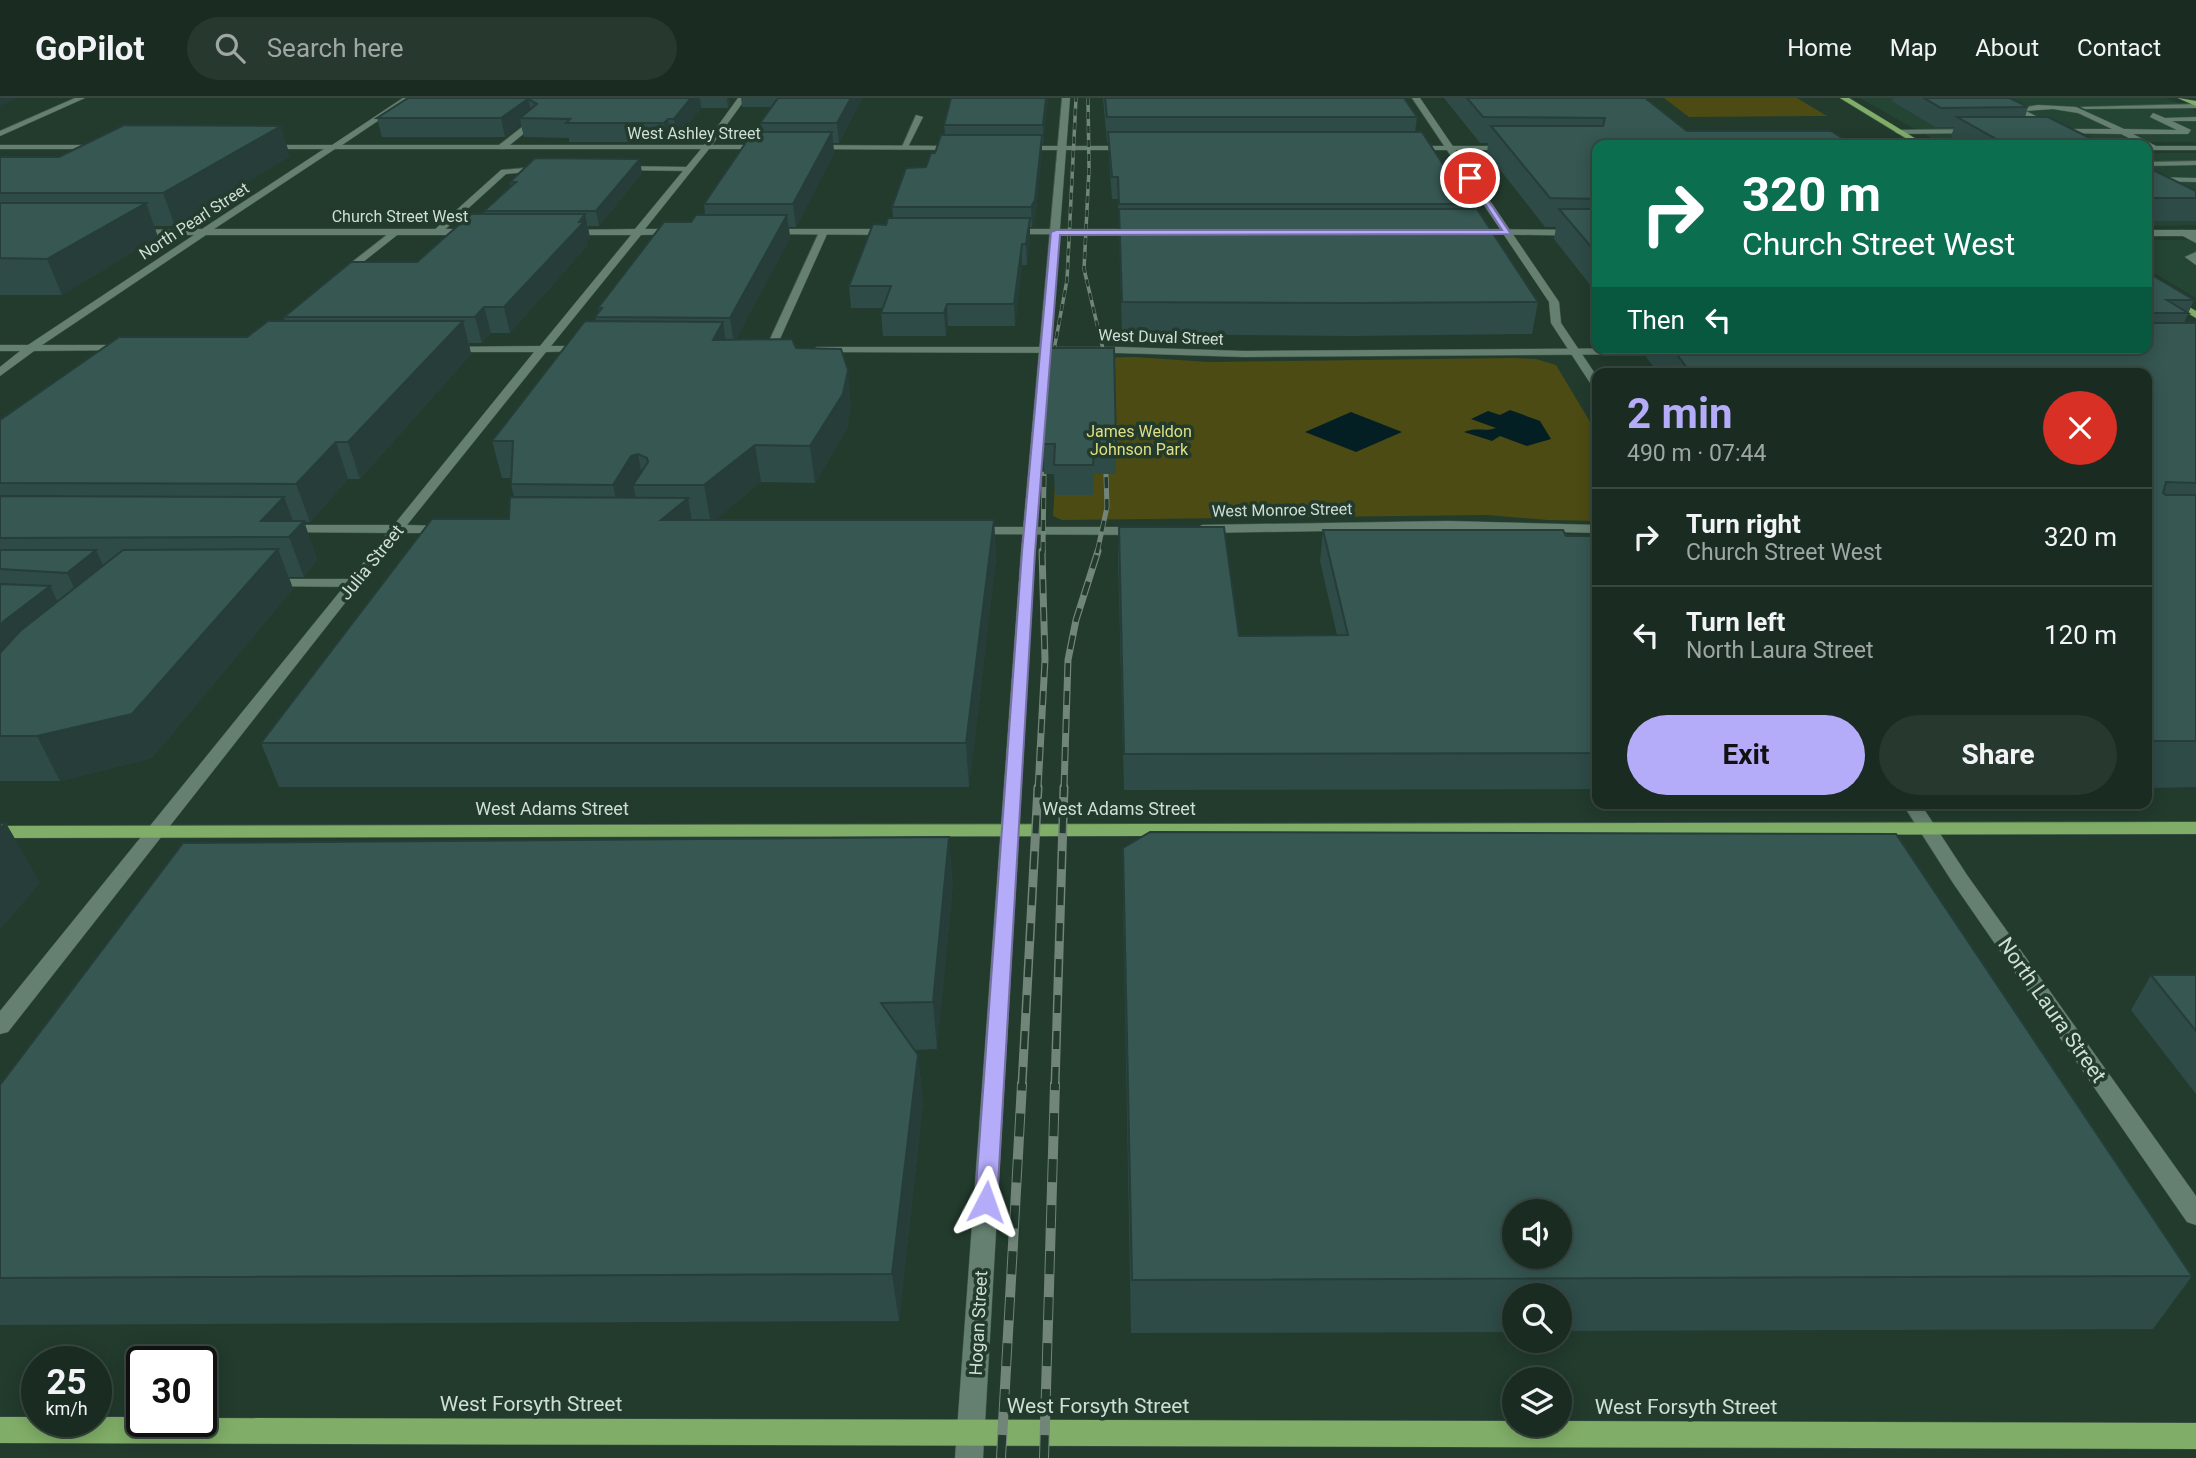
<!DOCTYPE html>
<html lang="en">
<head>
<meta charset="utf-8">
<style>
  :root { --surface:#1a2c22; --page:#27382f; --text:#f1f3f6; --muted:#9fa7a5; --line:#384840; --accent:#b4acf9 }
  body { margin:0; font-family:Roboto,sans-serif; background:var(--page); color:var(--text); height:100vh; display:flex; flex-direction:column; font-size:26px; white-space:nowrap }
  * { box-sizing:border-box; margin:0 }
  p { font-size:23px; color:var(--muted) }
  .icon { flex:none; width:38px; height:38px; fill:none; stroke:currentColor; stroke-width:2; stroke-linecap:round; stroke-linejoin:round }
  .map { position:relative; flex:1; overflow:hidden }
  .panel { position:absolute; left:1592px; top:270px; width:560px; height:441px; display:flex; flex-direction:column; background:var(--surface); border-radius:14px; box-shadow:0 4px 18px #0003,0 0 0 2px var(--line) }
  .panel>* { flex:none }
  .banner { position:absolute; left:1592px; top:42px; width:560px; height:214px; border-radius:14px; box-shadow:0 4px 18px #0003,0 0 0 2px var(--line); background:#0b6e4f; color:#fff; overflow:hidden }
  .fabs { position:absolute; left:1502px; top:1101px; display:grid; gap:14px }
  .fabs a { display:grid; place-items:center; width:70px; height:70px; border-radius:50%; background:var(--surface); box-shadow:0 4px 18px #0003,0 0 0 2px var(--line); font-size:35px }
  .speed { position:absolute; left:21px; top:1248px; display:flex; gap:14px; font-size:35px; font-weight:700; text-align:center }
  .speed>* { display:grid; place-content:center; width:91px; height:91px; border-radius:50%; background:var(--surface); box-shadow:0 4px 18px #0003,0 0 0 2px var(--line); line-height:1 }
  .speed small { font-size:18px; font-weight:400 }
  .speed .limit { border:4px solid #111; border-radius:10px; background:#fff; color:#111 }
  .pin { position:absolute; display:grid; place-items:center; width:60px; height:60px; color:#fff; margin:-30px; border:4px solid #fff; border-radius:50%; box-shadow:0 2px 7px #0007 }
  .me { position:absolute; width:77px; margin:-38px; rotate:4deg; stroke-linejoin:round; filter:drop-shadow(0 0 5px #0008) }
  .turn { display:flex; align-items:center; gap:24px; height:147px; padding:0 35px; font-size:32px }
  .turn .icon { width:91px; height:91px; stroke-width:2.5 }
  .turn b { display:block; font-size:49px; line-height:60px }
  .then { display:flex; align-items:center; height:66px; padding:0 35px; background:#0003; gap:14px; font-size:26px }
  .round { display:grid; place-items:center; flex:none; width:74px; height:74px; border-radius:37px; background:var(--page) }
  .headline { display:flex; align-items:center; justify-content:space-between; height:119px; padding:0 35px }
  h1 { font-size:42px; font-weight:700; line-height:52px; color:var(--accent) }
  .action { display:flex; gap:14px; margin-top:auto; padding:14px 35px }
  .action a { flex:1; height:80px; border-radius:42px; background:var(--accent); color:#111; font-size:28px; font-weight:700; line-height:80px; text-align:center }
  .action a+a { background:var(--page); color:var(--text) }
  ul { padding:0; list-style:none }
  li { display:flex; align-items:center; gap:21px; height:98px; padding:0 35px; border-top:2px solid var(--line) }
  li div { flex:1 }
  li b { display:block; font-size:26px }
  li em { font-style:normal }
  header { display:flex; align-items:center; gap:42px; box-sizing:border-box; height:98px; padding:0 35px; background:var(--surface); border-bottom:2px solid var(--line) }
  header strong { font-size:33px }
  nav { display:flex; gap:38px; margin-inline-start:auto; font-size:24px }
  .search { width:490px; height:63px; background:var(--page); display:flex; align-items:center; gap:18px; box-sizing:border-box; padding:0 24px; border-radius:38px; color:var(--muted); font-size:26px }
  .map>svg:first-child { display:block }
  .built { fill:#254534 }
  .green { fill:#4d4b14 }
  .water { fill:#041f24 }
  .lines { fill:none; stroke-linecap:round; stroke-linejoin:round }
  .service-casing { stroke:#41574b; stroke-width:1 }
  .minor-casing { stroke:#41574b; stroke-width:1 }
  .tertiary-casing { stroke:#41574b; stroke-width:1 }
  .primary-casing { stroke:#41574b; stroke-width:1 }
  .service { fill:#658070; fill-rule:evenodd }
  .minor { fill:#658070; fill-rule:evenodd }
  .tertiary { fill:#658070; fill-rule:evenodd }
  .primary { fill:#80ae68; fill-rule:evenodd }
  .rail-far4-casing { stroke:#718579; stroke-width:3.5 }
  .rail-far3-casing { stroke:#718579; stroke-width:5 }
  .rail-far2-casing { stroke:#718579; stroke-width:7 }
  .rail-far1-casing { stroke:#718579; stroke-width:9 }
  .rail-casing { stroke:#718579; stroke-width:10 }
  .rail-far4 { stroke:#223b2d; stroke-width:2.5; stroke-dasharray:7; stroke-linecap:butt }
  .rail-far3 { stroke:#223b2d; stroke-width:3.5; stroke-dasharray:11; stroke-linecap:butt }
  .rail-far2 { stroke:#223b2d; stroke-width:4.5; stroke-dasharray:14; stroke-linecap:butt }
  .rail-far1 { stroke:#223b2d; stroke-width:6; stroke-dasharray:18; stroke-linecap:butt }
  .rail { stroke:#223b2d; stroke-width:8; stroke-dasharray:23; stroke-linecap:butt }
  .wall { fill:#2e4b47 }
  .shaded-wall { fill:#263d39 }
  .building { fill:#365752; stroke:#263d39; stroke-width:2; fill-rule:evenodd }
  .route { fill:#b4acf9; stroke:#7570a2; stroke-width:2 }
  .labels { text-anchor:middle; dominant-baseline:central; stroke-width:7; stroke-linejoin:round; paint-order:stroke }
  .far-street-label { font-size:16px; fill:#d0dfd6; stroke:#223b2d }
  .far-park-label { font-size:16px; fill:#e2df83; stroke:#223b2d }
  .street-label { font-size:18px; fill:#d0dfd6; stroke:#223b2d }
  .near-street-label { font-size:21px; fill:#d0dfd6; stroke:#223b2d }
</style>
</head>
<body>
<header>
<strong>GoPilot</strong>
<div class="search"><svg class="icon" aria-label="search" viewBox="0 0 24 24"><circle cx="10" cy="10" r="6"/><path d="M15 15l6 6"/></svg>Search here</div>
<nav><a>Home</a><a>Map</a><a>About</a><a>Contact</a></nav>
</header>
<div class="map">
<svg width="2196" height="1360" viewBox="0 0 2196 1360">
  <rect width="100%" height="100%" fill="#223b2d"/>
  <g class="built">
    <path d="M1860 0H2165L2196 13V44H1938Z"/>
    <path d="M2147 55H2196V127L2147 128Z"/>
    <path d="M2147 142H2196V200L2147 171Z"/>
  </g>
  <g class="green">
    <path d="M1664 0H1797L1827 18 1689 19Z"/>
    <path d="M1135 259 1208 264 1510 260 1536 261 1556 267 1598 337V423L1548 422 1487 417 1062 422 1053 418 1062 267 1075 260Z"/>
  </g>
  <g class="water">
    <path d="M1510 312 1540 323 1551 341 1527 348 1500 338 1492 343 1464 334C1476 329 1485 334 1496 330L1471 321 1488 313 1500 317Z"/>
    <path d="M1351 314 1402 334 1356 354 1305 334Z"/>
  </g>
  <g class="lines">
    <defs>
      <g id="service">
        <path d="M2196 6V10L2085 11 2081 9Z"/>
        <path d="M2038 7 2076 9 2124 31 2177 32 2150 19 2153 15 2165 20 2196 19V23H2172L2191 32 2188 36H2133L2156 48 2153 52 2121 36 2057 35 2014 11ZM2053 11 2078 15 2112 31H2061L2026 13Z"/>
        <path d="M916 17 923 19 908 49 901 51Z"/>
        <path d="M531 22 538 24 505 51H499V47Z"/>
        <path d="M1976 31 1979 35 1899 36 1895 34 1899 32Z"/>
        <path d="M2196 63V67L2147 68V64Z"/>
        <path d="M547 68 550 72 506 76 440 136 432 134 501 72Z"/>
        <path d="M617 68 689 69 693 71 689 73 614 72Z"/>
        <path d="M2147 79 2196 80V84L2147 83Z"/>
        <path d="M393 132 401 134 344 179H338V175Z"/>
        <path d="M820 132 828 134 775 252 766 254 765 252Z"/>
        <path d="M2184 132 2196 138V145L2181 137V133Z"/>
        <path d="M2196 154V167L2185 159Z"/>
        <path d="M269 481H354L361 485 354 489 264 488 262 485 264 482Z"/>
      </g>
      <g id="minor">
        <path d="M75 0H85L0 38V33Z"/>
        <path d="M1062 0H1070L1035 454 983 1360H955L1021 454Z"/>
        <path d="M1412 0H1420L1559 204 1561 225 1598 280V292L1594 291 1551 225 1549 204Z"/>
        <path d="M283 427H396L403 431 396 435 278 434 276 431Z"/>
        <path d="M1902 705H1920L1967 777 2196 1098V1127L2187 1124 1953 785Z"/>
      </g>
      <g id="tertiary">
        <path d="M403 0H412L342 47H704L738 0H746L712 47H765L769 49 765 51H709L645 131H679L682 132V136L641 137 551 248H586L590 249V253L546 254 407 427 446 428 453 432 451 435H400L8 934 0 936V913L534 254H446L442 253V249L540 248 631 137H567L564 136V132L635 131 701 51H335L214 131H472L477 134 472 137H206L42 247H124L128 248V252L34 253 0 278V269L20 253H0V247H28L194 137H133L128 134 130 132 202 131 324 51H264L261 47H332Z"/>
        <path d="M0 47H103L107 49 103 51H0Z"/>
        <path d="M810 47 961 48 965 50 961 52 807 51Z"/>
        <path d="M1020 48H1132L1136 50 1132 52H1017Z"/>
        <path d="M1409 48H1510L1514 50 1510 52H1406Z"/>
        <rect x="2147" y="48" width="49" height="4"/>
        <path d="M766 131H892L897 134 892 137 763 136V132Z"/>
        <path d="M1008 131H1141L1146 134 1141 137 1005 136V132Z"/>
        <path d="M1470 131 1598 132V138L1467 136V132Z"/>
        <rect x="2147" y="132" width="49" height="6"/>
        <path d="M817 249H1119L1244 253 1673 250 1676 253 1671 256 1244 259 1119 255 813 254 812 252Z"/>
        <path d="M1448 423 1598 427V435L1448 431 1202 435 1195 431 1202 427Z"/>
        <path d="M971 429H1143L1150 433 1143 437 966 436V430Z"/>
      </g>
      <g id="primary">
        <path d="M1840 0H1849L1926 47H1917Z"/>
        <path d="M2178 0 2196 3V8L2180 1Z"/>
        <path d="M2147 184 2196 213V220L2147 191Z"/>
        <path d="M2196 724V736L0 740V728Z"/>
        <path d="M0 1319H37V1323H96V1319H142V1323H201V1320L1514 1323V1326H1559V1323L2196 1325V1351L0 1345Z"/>
      </g>
    </defs>
    <use href="#service" class="service-casing"/>
    <use href="#minor" class="minor-casing"/>
    <use href="#tertiary" class="tertiary-casing"/>
    <use href="#primary" class="primary-casing"/>
    <use href="#service" class="service"/>
    <use href="#minor" class="minor"/>
    <use href="#tertiary" class="tertiary"/>
    <use href="#primary" class="primary"/>
    <defs>
      <g id="rail-far4">
        <path d="M1088 0 1089 71 1084 171 1107 268"/>
        <path d="M1051 268 1067 182 1076 0"/>
      </g>
      <g id="rail-far3">
        <path d="M1106 266 1107 269"/>
        <path d="M1043 455 1044 376"/>
        <path d="M1097 455 1107 409 1106 376"/>
      </g>
      <g id="rail-far2">
        <path d="M1038 691 1045 562 1042 453"/>
        <path d="M1064 691 1068 562 1076 522 1098 453"/>
      </g>
      <g id="rail-far1">
        <path d="M1022 987 1038 689"/>
        <path d="M1055 987 1064 689"/>
      </g>
      <g id="rail">
        <path d="M1001 1360 1022 986"/>
        <path d="M1044 1360 1055 986"/>
      </g>
    </defs>
    <use href="#rail-far4" class="rail-far4-casing"/>
    <use href="#rail-far3" class="rail-far3-casing"/>
    <use href="#rail-far2" class="rail-far2-casing"/>
    <use href="#rail-far1" class="rail-far1-casing"/>
    <use href="#rail" class="rail-casing"/>
    <use href="#rail-far4" class="rail-far4"/>
    <use href="#rail-far3" class="rail-far3"/>
    <use href="#rail-far2" class="rail-far2"/>
    <use href="#rail-far1" class="rail-far1"/>
    <use href="#rail" class="rail"/>
  </g>
  <g class="wall">
    <path d="M408 0H729L730 6 728 10H701L677 40H671L667 44H569V40L524 39 521 27 505 39H382L377 20Z"/>
    <path d="M741 0H862L839 45H833L834 55 796 129H789L790 140 736 241 796 250 851 307 847 331 815 385 761 384 715 422H994L996 461 969 689H279L261 645 509 421 514 399 511 386V380H502L492 343 596 223 595 219 599 215 598 210 691 124 705 117 704 106 762 34 760 25 771 9H742Z"/>
    <path d="M1048 0 1043 45H1042V55L1035 122 1032 129H1030V140L1027 167H1022L1015 228H948L946 238H883L881 215 883 210H851L849 188 886 127 893 120 892 109 926 69 935 55 945 37 944 27Z"/>
    <path d="M1103 0H1404L1417 19 1415 34 1469 106 1468 111 1538 204 1532 236 1351 238 1122 236 1118 101H1112L1108 45H1107Z"/>
    <path d="M1444 0H1645L1598 47V197L1554 141 1556 129H1545L1487 55 1488 45H1480Z"/>
    <path d="M1893 0H2010L2028 9 2025 19 2104 47H1965L1951 39 1954 29H1935L1892 3Z"/>
    <path d="M290 58 175 128H154L158 139 62 197H0V59Z"/>
    <path d="M2147 69 2196 93V123H2147Z"/>
    <path d="M642 75 599 128H588L590 140 587 143 588 147 510 235H491L482 245H469L471 256 360 381H348L310 424H304L317 462 304 479H289L293 491 152 660 60 683H0V322L247 239 285 223 284 219 417 164 485 116 484 113 511 89 510 84Z"/>
    <path d="M2147 174 2194 202 2184 225H2196V689L2147 690V275H1655L1652 271 1653 268 1646 259 1648 250H2147Z"/>
    <path d="M1043 346H1116V376H1094L1093 397H1055L1054 376H1044Z"/>
    <path d="M1119 429 1239 538 1337 537 1320 463 1323 432 1598 438V691L1124 692 1118 460Z"/>
    <path d="M1123 750 2192 1178 2153 1231 1559 1233V1197H1514V1234L1131 1235 1123 802Z"/>
    <path d="M953 785 937 951 914 952 918 957 923 1004 899 1223 0 1227V987Z"/>
    <path d="M2151 877H2196V996L2131 912Z"/>
  </g>
  <g class="shaded-wall">
    <path d="M0 0H19L0 8Z"/>
    <path d="M691 0H700L701 10 677 40 674 21Z"/>
    <path d="M727 0H729L730 6 728 10Z"/>
    <path d="M851 0H862L839 45 837 25Z"/>
    <path d="M1046 0H1048L1043 45V27Z"/>
    <path d="M528 1 532 19 520 20 521 27 505 39 501 20Z"/>
    <path d="M668 21 671 40 667 44 664 25Z"/>
    <path d="M281 28 290 58 175 128 163 95Z"/>
    <path d="M832 34 834 55 796 129 793 106Z"/>
    <path d="M1042 37V55L1035 122 1032 129 1031 109Z"/>
    <path d="M640 61 642 75 599 128 596 113Z"/>
    <path d="M146 105 158 139 62 197 47 161Z"/>
    <path d="M585 116 590 140 587 143 588 147 510 235 504 209Z"/>
    <path d="M787 117 790 140 734 246 730 220Z"/>
    <path d="M1030 120V140L1027 167 1026 146Z"/>
    <path d="M1022 146V167L1015 228 1014 206Z"/>
    <path d="M947 206 948 228 946 238 944 215Z"/>
    <path d="M484 209 491 235 482 245 475 219Z"/>
    <path d="M463 223 471 256 360 381 348 344Z"/>
    <path d="M723 224 728 257 713 242Z"/>
    <path d="M848 272 851 307 847 331 815 385 810 348Z"/>
    <path d="M336 344 348 381 310 424 296 386Z"/>
    <path d="M755 347 761 384 711 426 704 387Z"/>
    <path d="M638 356 644 387H633L636 401 621 425 613 387 631 358Z"/>
    <path d="M284 399 296 431 304 423 317 462 304 479 289 439 261 423Z"/>
    <path d="M688 400 695 439 661 422Z"/>
    <path d="M994 422 996 461 969 689 966 645Z"/>
    <path d="M278 451 293 491 152 660 60 683 37 638Z"/>
    <path d="M96 452 115 493 86 515 67 475Z"/>
    <path d="M50 488 70 529 0 595V528L4 523Z"/>
    <path d="M6 725 40 785 0 832V731Z"/>
    <path d="M949 739 953 785 937 951 933 904Z"/>
    <path d="M918 957 923 1004 899 1223 892 1176Z"/>
  </g>
  <g class="building">
    <path d="M408 0H691L674 21H668L664 25H566L570 21 520 20 537 6 528 1 501 20H377Z"/>
    <path d="M778 0H851L837 25H760Z"/>
    <path d="M951 0H1046L1043 27H944Z"/>
    <path d="M1105 0H1404L1417 19H1107Z"/>
    <path d="M1467 0H1645L1687 33H1831L1853 47H1598V101L1550 100 1491 28H1603L1605 20 1483 19Z"/>
    <path d="M1924 0H2010L2028 9 1941 10Z"/>
    <path d="M1957 19H2048L2104 47H2007Z"/>
    <path d="M124 27 281 28 163 95H0V59H59Z"/>
    <path d="M753 34H832L793 106H704Z"/>
    <path d="M1108 34H1422L1469 106H1119L1118 79H1112Z"/>
    <path d="M941 37H1042L1035 102 1031 109H892L906 70 926 69 931 55H935Z"/>
    <path d="M535 60 640 61 596 113H484L516 84H510Z"/>
    <path d="M2147 69 2196 93V100H2147Z"/>
    <path d="M0 105H146L47 161 0 160Z"/>
    <path d="M1119 111H1477L1538 204 1354 205 1122 204Z"/>
    <path d="M1559 111H1598V157Z"/>
    <path d="M471 116H585L579 124H584L504 209H484L475 219H284L351 164H417Z"/>
    <path d="M696 117H787L730 220 595 219 602 210H598L664 124H691Z"/>
    <path d="M888 120H1030L1026 146H1022L1014 206H947L944 215H881L891 188H849L873 126 886 127Z"/>
    <path d="M2147 174 2194 202H2167L2188 215H2147Z"/>
    <path d="M268 223H463L348 344H336L296 386 0 385V322L119 239H247Z"/>
    <path d="M585 223 723 224 713 242 792 241 796 250 841 251 848 272 843 296 810 348 755 347 704 387H633L648 364 647 360 638 356 631 358 613 387 511 386 513 343H492Z"/>
    <path d="M2147 225H2196V385L2166 384 2163 395 2166 397H2196V643H2147V275H1691L1672 250H2147Z"/>
    <path d="M1051 250H1114L1116 346H1094L1093 367H1054L1055 346H1043Z"/>
    <path d="M0 398 284 399 261 423H304L289 439 0 440Z"/>
    <path d="M510 399 688 400 661 422H994L966 645H261L432 421H509Z"/>
    <path d="M1119 429H1224L1239 538 1348 537 1323 432H1563L1566 438H1598V655L1124 656Z"/>
    <path d="M278 451 132 616 37 638H0V555L20 533 123 452Z"/>
    <path d="M0 452H96L67 475 0 471Z"/>
    <path d="M0 486 50 488 4 523 0 528Z"/>
    <path d="M0 725H6L0 731Z"/>
    <path d="M1150 734 1896 736 2192 1178 1132 1182 1123 750ZM1514 1113H1559V1158H1514Z"/>
    <path d="M949 739 933 904 881 905 918 957 892 1176 0 1180V987L183 745Z"/>
    <path d="M2151 877H2196V933Z"/>
  </g>
  <path class="route" d="M1467 78H1472L1511 136 1060 137 1035 454 997 1104 993 1110 986 1113 978 1110 975 1104 1022 454 1051 134 1056 132H1502Z"/>
  <g class="labels">
    <g class="far-street-label">
      <text x="694" y="35">West Ashley Street</text>
      <text x="400" y="118">Church Street West</text>
      <text transform="translate(194 123) rotate(-33)">North Pearl Street</text>
      <text transform="translate(1161 239) rotate(2)">West Duval Street</text>
      <text transform="translate(1282 412) rotate(-1)">West Monroe Street</text>
    </g>
    <g class="far-park-label">
      <text x="1139" y="333">James Weldon<tspan x="1139" dy="18">Johnson Park</tspan></text>
    </g>
    <g class="street-label">
      <text transform="translate(371 464) rotate(-51)">Julia Street</text>
      <text x="552" y="710">West Adams Street</text>
      <text x="1119" y="710">West Adams Street</text>
      <text transform="translate(978 1225) rotate(-87)">Hogan Street</text>
    </g>
    <g class="near-street-label">
      <text transform="translate(2052 912) rotate(55)">North Laura Street</text>
      <text x="531" y="1306">West Forsyth Street</text>
      <text x="1098" y="1308">West Forsyth Street</text>
      <text x="1686" y="1309">West Forsyth Street</text>
    </g>
  </g>
</svg>
<div class="fabs">
<a><svg class="icon" aria-label="sound" viewBox="0 0 24 24"><path d="M4 9h4l5-4v14l-5-4H4zM17 9q2 3 0 6"/></svg></a>
<a><svg class="icon" aria-label="search" viewBox="0 0 24 24"><circle cx="10" cy="10" r="6"/><path d="M15 15l6 6"/></svg></a>
<a><svg class="icon" aria-label="layers" viewBox="0 0 24 24"><path d="M12 4l9 5-9 5-9-5zM3 14l9 5 9-5"/></svg></a>
</div>
<div class="speed"><div>25<small>km/h</small></div><div class="limit">30</div></div>
<div class="pin" style="left:1470px;top:80px;background:#d93025"><svg class="icon" aria-label="arrive" viewBox="0 0 24 24"><path d="M6 21V4h12l-3 4 3 4H6"/></svg></div>
<svg class="me" style="left:986px;top:1104px" viewBox="-20 -20 40 40"><path d="M0-17L14 15 0 8-14 15z" fill="#b4acf9" stroke="#fff" stroke-width="4"/></svg>
<div class="banner">
<div class="turn"><svg class="icon" aria-label="right" viewBox="0 0 24 24"><path d="M7 20v-9h11M14 6l5 5-5 5"/></svg><div><b>320 m</b>Church Street West</div></div>
<div class="then">Then<svg class="icon" aria-label="left" viewBox="0 0 24 24"><path d="M17 20v-9H6M10 6l-5 5 5 5"/></svg></div>
</div>
<section class="panel">
<div class="headline"><div><h1>2 min</h1><p>490 m · 07:44</p></div><a class="round" style="background:#d93025;color:#fff"><svg class="icon" aria-label="close" viewBox="0 0 24 24"><path d="M6 6l12 12M18 6L6 18"/></svg></a></div>
<ul>
<li><svg class="icon" aria-label="right" viewBox="0 0 24 24"><path d="M7 20v-9h11M14 6l5 5-5 5"/></svg><div><b>Turn right</b><p>Church Street West</p></div><em>320 m</em></li>
<li><svg class="icon" aria-label="left" viewBox="0 0 24 24"><path d="M17 20v-9H6M10 6l-5 5 5 5"/></svg><div><b>Turn left</b><p>North Laura Street</p></div><em>120 m</em></li>
</ul>
<div class="action"><a>Exit</a><a>Share</a></div>
</section>
</div>
</body>
</html>
